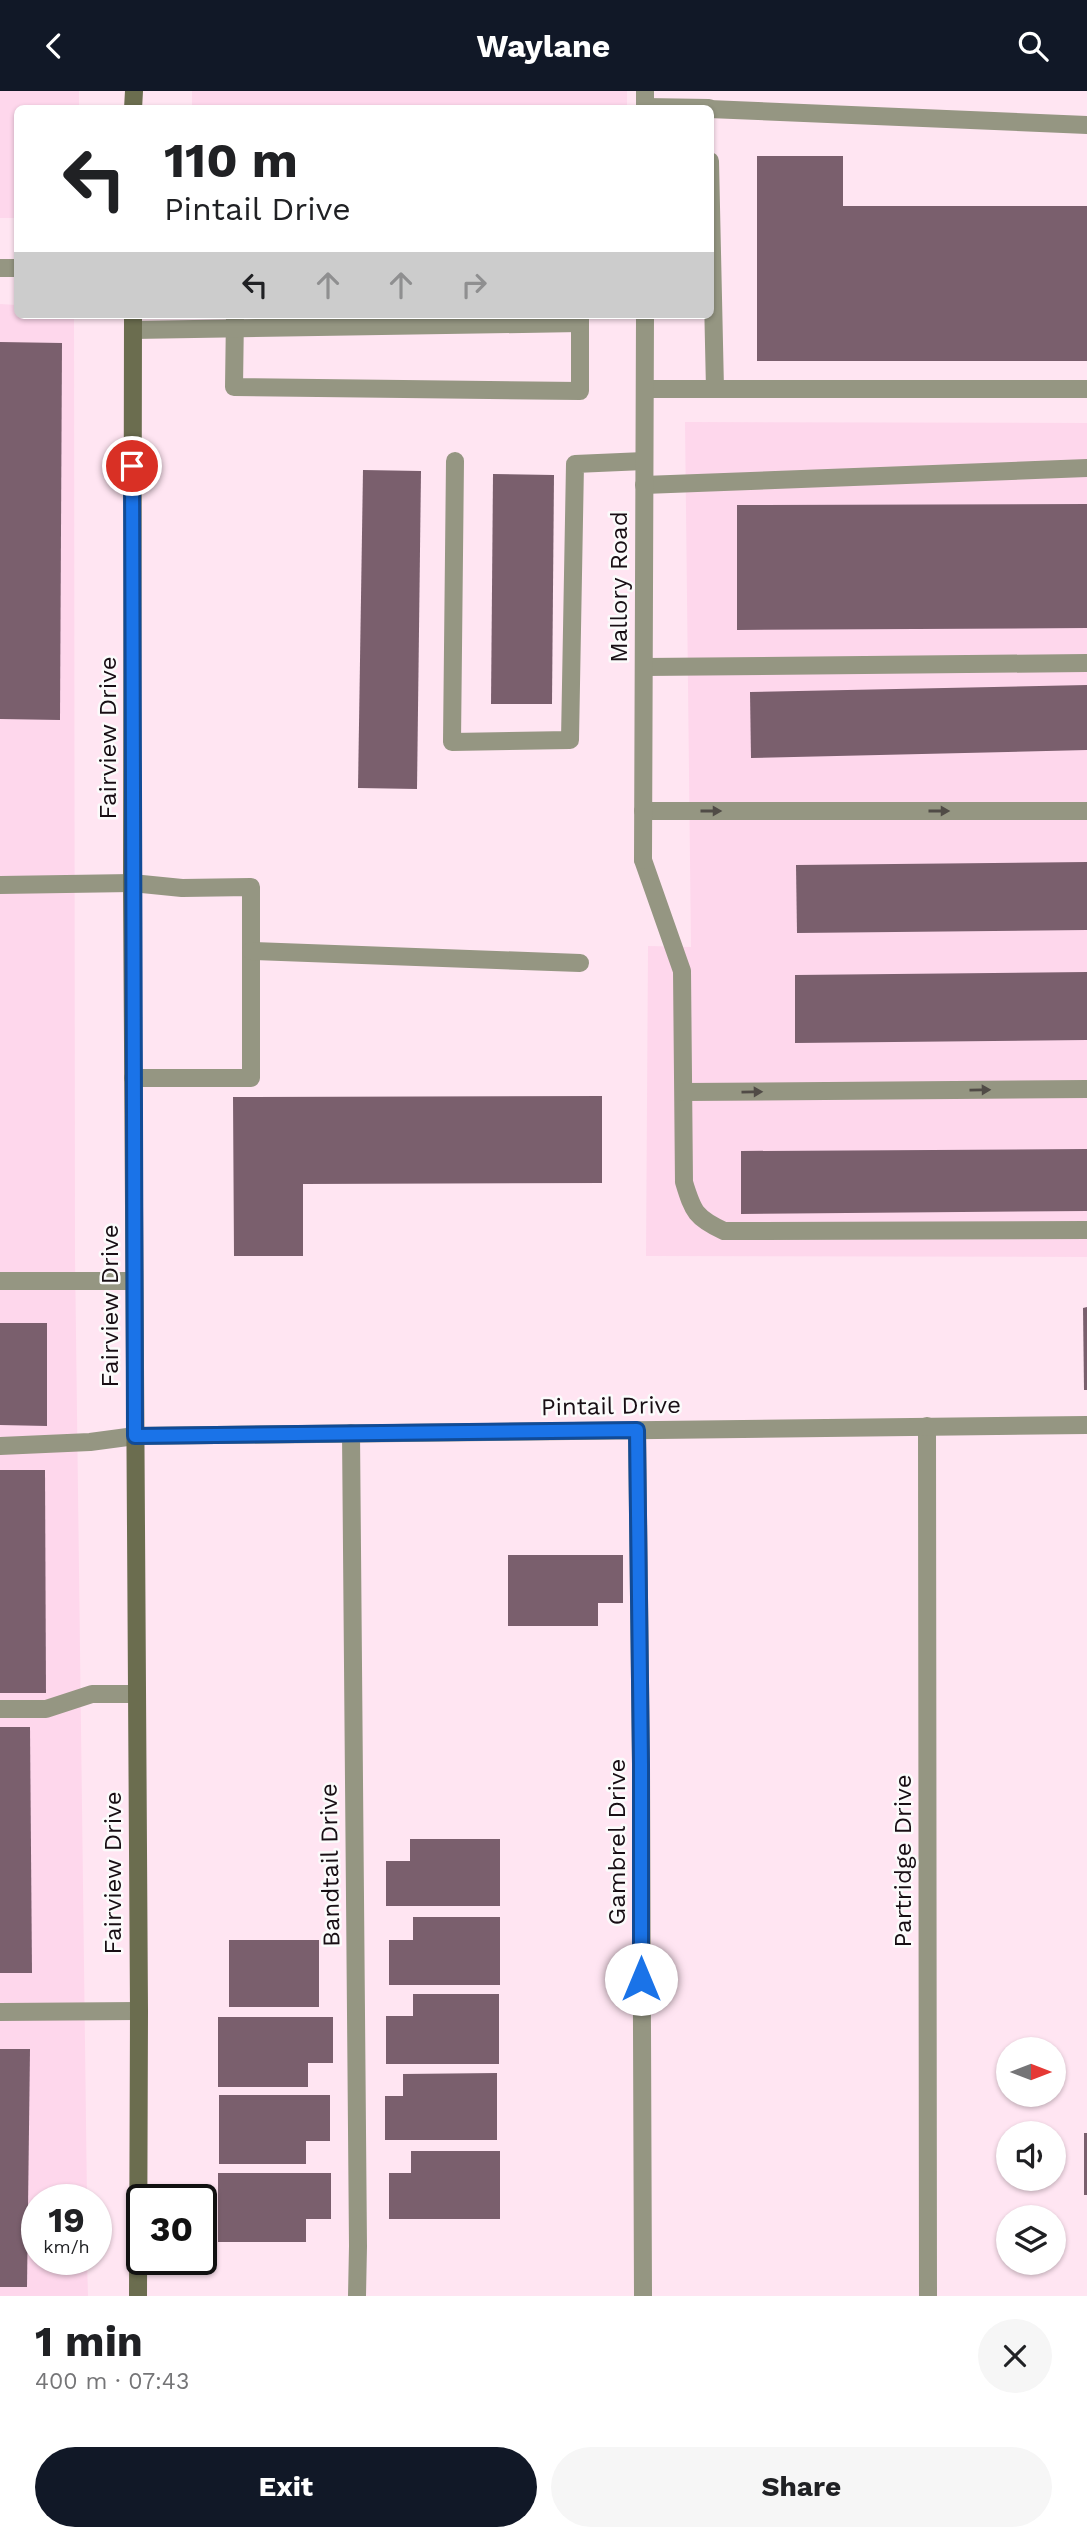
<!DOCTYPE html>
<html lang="en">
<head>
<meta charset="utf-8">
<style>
  :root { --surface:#fff; --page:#f6f6f6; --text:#202124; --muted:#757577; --accent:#111827 }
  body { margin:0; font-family:"Work Sans",sans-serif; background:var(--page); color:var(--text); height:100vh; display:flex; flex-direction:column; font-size:26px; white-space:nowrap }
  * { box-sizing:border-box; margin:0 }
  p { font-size:23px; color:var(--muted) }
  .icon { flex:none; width:38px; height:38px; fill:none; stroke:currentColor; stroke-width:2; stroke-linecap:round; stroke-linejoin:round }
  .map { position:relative; height:2205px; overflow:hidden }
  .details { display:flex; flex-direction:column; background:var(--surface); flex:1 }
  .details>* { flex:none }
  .hud { position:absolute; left:14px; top:14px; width:700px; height:214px; border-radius:10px; box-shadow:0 2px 5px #0004; background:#fff; color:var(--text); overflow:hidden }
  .needle { width:46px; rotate:90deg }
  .buttons { position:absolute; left:996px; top:1946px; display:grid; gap:14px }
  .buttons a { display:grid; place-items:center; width:70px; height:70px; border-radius:50%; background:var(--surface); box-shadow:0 2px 5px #0004; font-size:35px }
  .speed { position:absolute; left:21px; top:2093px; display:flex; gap:14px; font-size:35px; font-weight:700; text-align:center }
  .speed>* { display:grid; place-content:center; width:91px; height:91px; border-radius:50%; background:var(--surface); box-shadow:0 2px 5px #0004; line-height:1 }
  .speed small { font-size:18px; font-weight:400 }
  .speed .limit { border:4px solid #111; border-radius:10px; background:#fff; color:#111 }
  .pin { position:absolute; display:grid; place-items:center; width:60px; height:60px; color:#fff; margin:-30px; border:4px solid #fff; border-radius:50%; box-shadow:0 2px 7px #0007 }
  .me { position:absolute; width:77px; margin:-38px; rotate:0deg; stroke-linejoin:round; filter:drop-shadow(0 0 5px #0008) }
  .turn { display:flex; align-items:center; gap:24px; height:147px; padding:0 35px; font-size:32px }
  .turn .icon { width:91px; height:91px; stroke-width:2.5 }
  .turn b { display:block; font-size:49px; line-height:60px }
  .lanes { display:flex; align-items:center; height:66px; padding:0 35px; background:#0003; justify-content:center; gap:35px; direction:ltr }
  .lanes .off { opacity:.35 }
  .round { display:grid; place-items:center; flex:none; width:74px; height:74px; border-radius:37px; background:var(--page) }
  .head { display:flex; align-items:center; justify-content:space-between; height:119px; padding:0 35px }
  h1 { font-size:42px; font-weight:700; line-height:52px }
  .button { display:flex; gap:14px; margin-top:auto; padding:14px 35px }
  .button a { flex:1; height:80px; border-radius:42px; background:var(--accent); color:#fff; font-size:28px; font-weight:700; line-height:80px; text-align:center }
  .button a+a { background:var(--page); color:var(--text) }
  header { display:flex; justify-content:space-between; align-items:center; height:91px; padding:0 35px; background:var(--accent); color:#fff; font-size:32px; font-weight:700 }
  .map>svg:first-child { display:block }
  .built { fill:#fed7ec }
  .building { fill:#7a5f6d }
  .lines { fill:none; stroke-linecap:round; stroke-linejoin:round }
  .service { stroke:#959682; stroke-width:18 }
  .minor { stroke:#959682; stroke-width:18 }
  .secondary { stroke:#6b6d4f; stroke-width:18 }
  .oneway { fill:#504b46 }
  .route-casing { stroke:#114b97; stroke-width:18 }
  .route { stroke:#1a73e8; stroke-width:12 }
  .labels { text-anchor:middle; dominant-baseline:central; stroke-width:5; stroke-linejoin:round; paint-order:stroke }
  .street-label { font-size:24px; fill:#180e14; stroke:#fbfbfb }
</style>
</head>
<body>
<header><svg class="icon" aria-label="back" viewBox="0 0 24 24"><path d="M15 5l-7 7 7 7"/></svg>Waylane<svg class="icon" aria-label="search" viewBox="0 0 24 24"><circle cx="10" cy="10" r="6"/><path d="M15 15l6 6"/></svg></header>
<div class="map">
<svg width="1087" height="2205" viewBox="0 0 1087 2205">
  <rect width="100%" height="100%" fill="#ffe5f2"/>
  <g class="built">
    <path d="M0 0H79V17L18 18 17 127H0Z"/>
    <rect x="192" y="0" width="435" height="15"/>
    <path d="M0 213 17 214 18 224 74 225 75 1165 87 2109H37V2168H87L88 2205H0Z"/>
    <path d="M685 331 1087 332V1166L646 1165 648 855 691 856Z"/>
  </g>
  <g class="building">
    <path d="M757 65H843V115H1087V270H757Z"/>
    <path d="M0 251 62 252 60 629 0 628Z"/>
    <path d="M363 379 421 380 417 698 358 697Z"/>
    <path d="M493 383 554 384 552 613H491Z"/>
    <path d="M1087 413V537L737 539V414Z"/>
    <path d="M1087 594V659L751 667 750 601Z"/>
    <path d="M1087 771V839L797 842 796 774Z"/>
    <path d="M1087 881V949L795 952V884Z"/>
    <path d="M602 1005V1092L303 1093V1165H234L233 1006Z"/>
    <path d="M1087 1058V1120L741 1123V1060Z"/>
    <path d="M1087 1216V1299H1084L1083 1217Z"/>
    <path d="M0 1232H47V1335L0 1334Z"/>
    <path d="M0 1379H45L46 1602H0Z"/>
    <path d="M508 1464H623V1512H598V1535H508Z"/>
    <path d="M0 1636H30L32 1882H0Z"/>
    <path d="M410 1748H500V1815H386V1770H410Z"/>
    <path d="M413 1826H500V1894H389V1849H413Z"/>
    <rect x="229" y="1849" width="90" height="67"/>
    <path d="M413 1903H499V1973H386V1925H413Z"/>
    <path d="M218 1926H333V1972H308V1996H218Z"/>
    <path d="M0 1958H30L27 2196H0Z"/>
    <path d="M497 1982V2049H385V2005H403V1983Z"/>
    <path d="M219 2004H330V2050H306V2073H219Z"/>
    <rect x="1084" y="2042" width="3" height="62"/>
    <path d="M411 2060H500V2128H389V2082H411Z"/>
    <path d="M218 2082H331V2128H306V2151H218Z"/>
  </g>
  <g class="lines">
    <g class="service">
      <path d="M645 16 709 17"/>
      <path d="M709 18 1087 34"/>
      <path d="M710 70 715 298"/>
      <path d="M235 224 234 296 580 300V232"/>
      <path d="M133 239 580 232V224"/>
      <path d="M645 298H1087"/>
      <path d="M455 370 452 651 570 649 575 373 644 370"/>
      <path d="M644 394 1087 377"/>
      <path d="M644 576 1087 572"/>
      <path d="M643 720H1087"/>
      <path d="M643 769 682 880 684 1091C693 1121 696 1127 724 1140L1087 1139"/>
      <path d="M132 792 182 797 251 796V987H133"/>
      <path d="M251 860 580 872"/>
      <path d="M684 1001 1087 998"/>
      <path d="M0 1190H134"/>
      <path d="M0 1355 90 1351 135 1345"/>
      <path d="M0 1618H46L92 1603H137"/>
      <path d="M0 1921 139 1920"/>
    </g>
    <g class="minor">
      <path d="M645 18V0"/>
      <path d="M0 177H18"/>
      <path d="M643 769 645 224"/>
      <path d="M0 794 132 792"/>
      <path d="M927 1335 928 2205"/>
      <path d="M637 1339 641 1673 643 2205"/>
      <path d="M351 1342 358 2155 357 2205"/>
      <path d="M135 1345 1087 1334"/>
    </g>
    <g class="secondary">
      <path d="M133 18 134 0"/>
      <path d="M133 224 132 792 139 1920 138 2205"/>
    </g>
  </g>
  <defs><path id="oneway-solid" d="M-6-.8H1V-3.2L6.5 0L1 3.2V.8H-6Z" transform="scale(1.75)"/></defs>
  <g class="oneway">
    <use href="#oneway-solid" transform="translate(711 720)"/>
    <use href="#oneway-solid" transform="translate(939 720)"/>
    <use href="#oneway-solid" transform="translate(980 999) rotate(-1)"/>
    <use href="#oneway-solid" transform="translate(752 1001) rotate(-1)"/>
  </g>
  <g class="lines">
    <defs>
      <path id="route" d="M132 375 135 1345 637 1339 641 1673V1888"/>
    </defs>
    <use href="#route" class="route-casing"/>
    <use href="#route" class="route"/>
  </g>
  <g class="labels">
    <g class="street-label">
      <text transform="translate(619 496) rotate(-90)">Mallory Road</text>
      <text transform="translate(108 647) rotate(-90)">Fairview Drive</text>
      <text transform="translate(110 1215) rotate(-90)">Fairview Drive</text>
      <text transform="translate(611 1315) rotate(-1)">Pintail Drive</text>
      <text transform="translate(617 1751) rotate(-90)">Gambrel Drive</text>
      <text transform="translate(903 1770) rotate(-90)">Partridge Drive</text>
      <text transform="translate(330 1774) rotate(-91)">Bandtail Drive</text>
      <text transform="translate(113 1782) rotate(-90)">Fairview Drive</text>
    </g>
  </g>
</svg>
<div class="buttons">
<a><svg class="needle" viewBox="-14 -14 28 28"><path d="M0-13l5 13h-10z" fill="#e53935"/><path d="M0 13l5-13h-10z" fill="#757577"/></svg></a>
<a><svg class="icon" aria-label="sound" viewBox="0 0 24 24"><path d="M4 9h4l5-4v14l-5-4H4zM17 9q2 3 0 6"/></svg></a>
<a><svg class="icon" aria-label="layers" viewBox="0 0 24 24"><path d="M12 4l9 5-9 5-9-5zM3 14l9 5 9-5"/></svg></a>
</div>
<div class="speed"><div>19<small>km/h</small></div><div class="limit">30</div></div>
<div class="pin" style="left:132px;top:375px;background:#d93025"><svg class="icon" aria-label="arrive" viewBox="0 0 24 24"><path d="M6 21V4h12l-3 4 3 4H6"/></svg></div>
<svg class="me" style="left:641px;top:1888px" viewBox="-20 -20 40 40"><circle r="19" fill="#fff"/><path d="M0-13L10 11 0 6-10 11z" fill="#1a73e8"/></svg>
<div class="hud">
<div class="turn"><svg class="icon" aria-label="left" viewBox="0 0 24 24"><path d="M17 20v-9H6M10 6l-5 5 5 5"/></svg><div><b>110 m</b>Pintail Drive</div></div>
<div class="lanes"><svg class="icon" aria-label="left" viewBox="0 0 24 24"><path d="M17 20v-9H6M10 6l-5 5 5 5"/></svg><svg class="icon off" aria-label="ahead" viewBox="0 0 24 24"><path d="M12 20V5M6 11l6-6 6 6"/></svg><svg class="icon off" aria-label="ahead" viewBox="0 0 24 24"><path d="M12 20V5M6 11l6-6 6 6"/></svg><svg class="icon off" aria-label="right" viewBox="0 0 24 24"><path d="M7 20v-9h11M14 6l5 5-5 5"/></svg></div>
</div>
</div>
<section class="details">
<div class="head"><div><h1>1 min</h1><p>400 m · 07:43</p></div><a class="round"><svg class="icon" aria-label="close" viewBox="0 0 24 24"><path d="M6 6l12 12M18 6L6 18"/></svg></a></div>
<div class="button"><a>Exit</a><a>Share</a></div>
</section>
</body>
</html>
